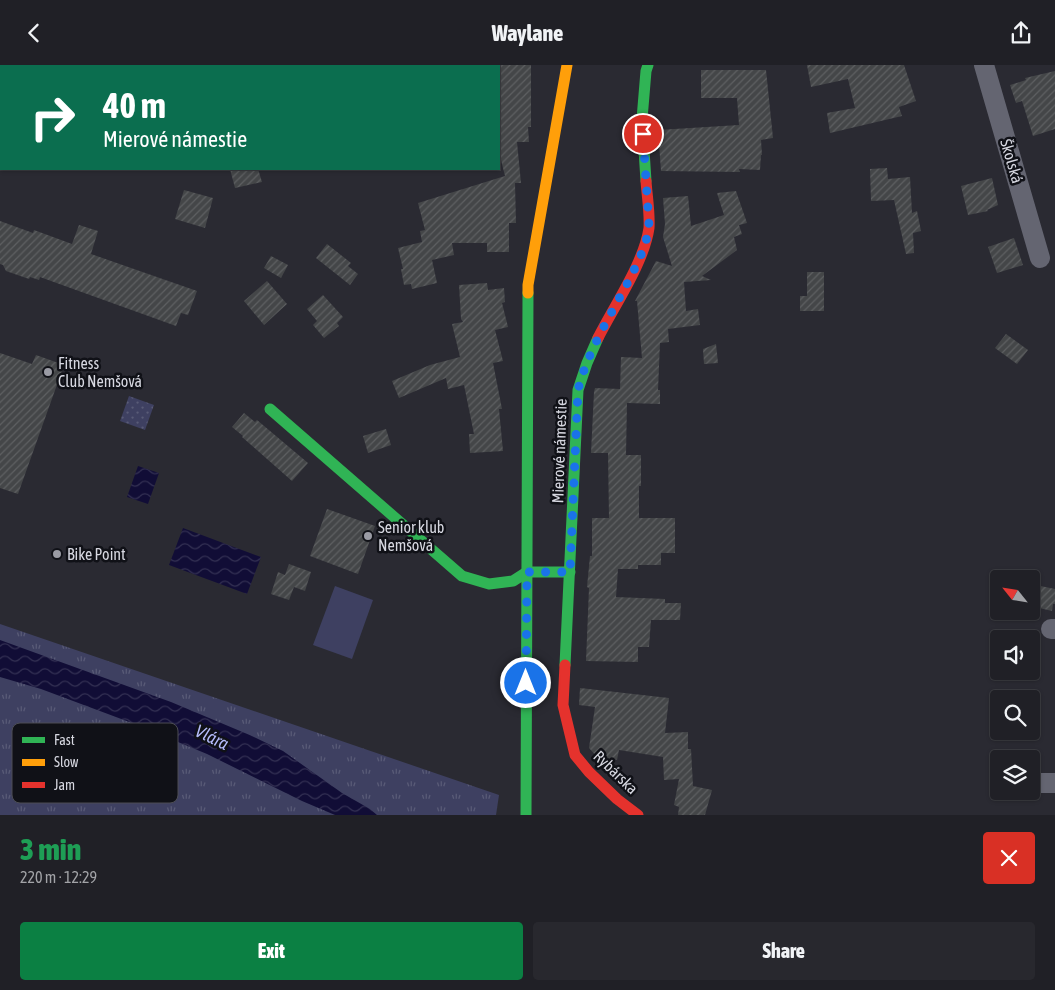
<!DOCTYPE html>
<html lang="en">
<head>
<meta charset="utf-8">
<style>
  :root { --surface:#202026; --page:#28282e; --text:#f1f3f6; --muted:#a2a3a7; --line:#3d3e43; --accent:#0b8043 }
  body { margin:0; font-family:"Asap Condensed",sans-serif; background:var(--page); color:var(--text); height:100vh; display:flex; flex-direction:column; font-size:19px; white-space:nowrap }
  * { box-sizing:border-box; margin:0 }
  p { font-size:16px; color:var(--muted) }
  .icon { flex:none; width:28px; height:28px; fill:none; stroke:currentColor; stroke-width:2; stroke-linecap:round; stroke-linejoin:round }
  .map { position:relative; height:750px; overflow:hidden }
  .drawer { display:flex; flex-direction:column; background:var(--surface); flex:1 }
  .drawer>* { flex:none }
  .banner { position:absolute; left:0px; top:0px; width:500px; height:105px; box-shadow:0 1px 4px #0004,0 0 0 1px var(--line); background:#0b6e4f; color:#fff; overflow:hidden }
  .needle { width:32px; rotate:300deg }
  .fabs { position:absolute; left:990px; top:505px; display:grid; gap:10px }
  .fabs a { display:grid; place-items:center; width:50px; height:50px; border-radius:5px; background:var(--surface); box-shadow:0 1px 4px #0004,0 0 0 1px var(--line); font-size:25px }
  .pin { position:absolute; display:grid; place-items:center; width:42px; height:42px; color:#fff; margin:-21px; border:2px solid #fff; border-radius:50%; box-shadow:0 1px 5px #0007 }
  .me { position:absolute; width:55px; margin:-28px; rotate:0deg; stroke-linejoin:round; filter:drop-shadow(0 0 4px #0008) }
  .turn { display:flex; align-items:center; gap:18px; height:105px; padding:0 20px; font-size:22px }
  .turn .icon { width:65px; height:65px; stroke-width:2.5 }
  .turn b { display:block; font-size:35px; line-height:42px }
  .round { display:grid; place-items:center; flex:none; width:52px; height:52px; border-radius:5px; background:var(--page) }
  .overview { display:flex; align-items:center; justify-content:space-between; height:85px; padding:0 20px }
  h1 { font-size:30px; font-weight:800; line-height:38px; color:#1e9e55 }
  .action { display:flex; gap:10px; margin-top:auto; padding:10px 20px }
  .action a { flex:1; height:58px; border-radius:5px; background:var(--accent); color:#fff; font-size:20px; font-weight:800; line-height:58px; text-align:center }
  .action a+a { background:var(--page); color:var(--text) }
  header { display:flex; justify-content:space-between; align-items:center; height:65px; padding:0 20px; background:var(--surface); font-size:22px; font-weight:800 }
  .map>svg:first-child { display:block }
  .grass { fill:url(#grass-tufts) }
  .park { fill:url(#park-dots) }
  .pitch { fill:#3e4061 }
  .water { fill:url(#water-waves) }
  .building { fill:url(#building-hatch) }
  .lines { fill:none; stroke-linecap:round; stroke-linejoin:round }
  .street { stroke:#646571; stroke-width:20 }
  .fast { stroke:#30b455; stroke-width:11 }
  .slow { stroke:#ff9f0a; stroke-width:11 }
  .jam { stroke:#e5322d; stroke-width:11 }
  .route { stroke:#1a73e8; stroke-width:9; stroke-dasharray:0 16.2 }
  .poi-dot { fill:#9a9ba4; stroke:#101117; stroke-width:2 }
  .labels { text-anchor:middle; dominant-baseline:central; stroke-width:5; stroke-linejoin:round; paint-order:stroke }
  .street-label { font-size:16px; fill:#d7d8e1; stroke:#101117 }
  .poi-label { font-size:16px; fill:#d7d8e1; stroke:#101117; text-anchor:start }
  .water-label { font-size:18px; font-style:italic; fill:#b4bbfa; stroke:#101117 }
  .key { fill:#101117; stroke:#4c4d54; stroke-width:1 }
  .key-label { font-size:14px; fill:#d7d8e1 }
</style>
</head>
<body>
<header><svg class="icon" aria-label="back" viewBox="0 0 24 24"><path d="M15 5l-7 7 7 7"/></svg>Waylane<svg class="icon" aria-label="share" viewBox="0 0 24 24"><path d="M12 15V3M7 8l5-5 5 5M5 13v7h14v-7"/></svg></header>
<div class="map">
<svg width="1055" height="750" viewBox="0 0 1055 750">
  <defs>
    <pattern id="grass-tufts" width="24" height="20" patternUnits="userSpaceOnUse" patternTransform="scale(1.25)"><rect width="24" height="20" fill="#3e4061"/><path d="M3 7l-1-3M5 7V3M7 7l1-3M15 17l-1-3M17 17v-4M19 17l1-3" fill="none" stroke="#595b77"/></pattern>
    <pattern id="park-dots" width="8" height="8" patternUnits="userSpaceOnUse" patternTransform="scale(1.25)"><rect width="8" height="8" fill="#3e4061"/><path d="M2 2h.1M6 6h.1" fill="none" stroke="#595b77" stroke-width="1.8" stroke-linecap="round"/></pattern>
    <pattern id="water-waves" width="16" height="10" patternUnits="userSpaceOnUse" patternTransform="scale(1.25)"><rect width="16" height="10" fill="#110d36"/><path d="M0 5q4-4 8 0t8 0" fill="none" stroke="#333053"/></pattern>
    <pattern id="building-hatch" width="6" height="6" patternUnits="userSpaceOnUse" patternTransform="scale(1.25)"><rect width="6" height="6" fill="#444648"/><path d="M-1 1l2-2M0 6l6-6M5 7l2-2" fill="none" stroke="#5e6062"/></pattern>
  </defs>
  <rect width="100%" height="100%" fill="#2a2a32"/>
  <path class="grass" d="M0 559 499 730 496 750H0Z"/>
  <path class="park" d="M129 331 154 340 145 365 120 356Z"/>
  <path class="pitch" d="M335 521 373 535 352 594 313 580Z"/>
  <g class="water">
    <path d="M138 401 159 408 148 439 127 432Z"/>
    <path d="M183 463 261 492 247 529 169 500Z"/>
    <path d="M0 575 171 637 252 671 283 686 342 728 370 744 377 750H335L302 736 207 689 132 658 41 624 0 612Z"/>
  </g>
  <g class="building">
    <path d="M499 0H531V62H528L529 77H517L521 118H515L516 158H509V187H487V178H452L454 190 432 195 437 218 412 224 411 219 404 220 401 204H403L398 183 422 177 420 166 425 165 418 138 505 111 499 87 501 33H499Z"/>
    <path d="M807 0H904L916 36 899 42 902 51 830 68 827 48 855 43 848 14 811 22Z"/>
    <path d="M701 5H766L773 73 761 75 762 90H761L760 105 739 104 740 107 661 106 658 65 739 60 737 33H701Z"/>
    <path d="M1055 6V64L1033 71 1022 36 1016 38 1010 20 1026 15 1025 13Z"/>
    <path d="M887 103 888 114 910 112 912 148 917 146 921 166 913 168 914 188 906 189 894 135 871 136 870 104Z"/>
    <path d="M230 104H258L262 117 235 123Z"/>
    <path d="M992 113 998 140 987 145 988 146 968 150 961 121Z"/>
    <path d="M184 125 213 133 205 163 175 154Z"/>
    <path d="M736 126 747 158 739 160 742 169 734 172 737 185 702 211 711 215 684 217 686 246 698 244 700 260 668 264 669 277 660 278 658 325H660V339L627 338 626 390H641V421H639V453H675V488H661V500H638V504H618L616 532 665 534V538H681L680 555H651L649 582H638V597L586 596 589 523 587 522 590 491H592V453H609L608 388H591L594 327 595 323 620 324 621 292 642 293 637 236H635L656 196 672 201 663 172 665 159 663 133 688 131 691 161 724 150 717 128Z"/>
    <path d="M0 156 33 168 34 165 72 179 79 160 98 166 91 189 197 226 188 250 181 248 176 261 40 212 39 215 30 212 29 214 6 206 3 200 0 199Z"/>
    <path d="M1014 173 1023 200 997 208 988 182Z"/>
    <path d="M327 179 351 198 348 201 358 209 350 220 316 193Z"/>
    <path d="M271 191 288 200 281 213 264 203Z"/>
    <path d="M807 207H824V246H800V231H807Z"/>
    <path d="M267 216 287 239 264 260 244 236Z"/>
    <path d="M487 218 488 225 504 223 505 237 502 238 508 262 495 265 503 296 493 298 502 344H499L503 386 470 388 469 369H474L464 320 448 324 446 313 399 333 392 316 430 300 460 292 452 259 463 257 461 254 459 220Z"/>
    <path d="M323 230 343 252 337 258 339 261 324 273 313 260 317 256 307 244Z"/>
    <path d="M1006 269 1028 285 1017 299 995 283Z"/>
    <path d="M716 279 718 298 704 299 703 284Z"/>
    <path d="M0 288 32 299 36 290 64 300 18 429 0 423Z"/>
    <path d="M244 348 255 357 257 355 308 398 292 416 242 372 243 371 232 362Z"/>
    <path d="M386 364 391 380 368 388 363 371Z"/>
    <path d="M327 444 375 461 358 509 310 491Z"/>
    <path d="M289 499 311 507 305 526 294 522 289 535 271 529 278 507 285 510Z"/>
    <path d="M1031 519 1055 524V539H1053L1052 546 1031 541Z"/>
    <path d="M580 623 669 633 665 668 688 667V684H691L693 721 712 725 705 750H678L679 742 674 740 679 714 664 715 663 692 619 685 617 695 597 692 589 683 595 642 579 640Z"/>
  </g>
  <g class="lines">
    <g class="street">
      <path d="M984 0 1040 193"/>
      <path d="M1051 564H1055"/>
      <path d="M1037 718H1055"/>
    </g>
    <g class="fast">
      <path d="M646 116 642 54 646 6 648 0"/>
      <path d="M270 344 462 511 489 519 513 516 527 507H570"/>
      <path d="M565 600 578 325 587 298 598 273"/>
      <path d="M526 750 528 228"/>
    </g>
    <path class="slow" d="M528 228V220L567 0"/>
    <g class="jam">
      <path d="M598 273C614 241 644 198 649 163 650 148 647 131 646 116"/>
      <path d="M565 600 563 640 575 690 589 707 617 734 638 750"/>
    </g>
  </g>
  <g class="lines">
    <path class="route" d="M526 618 527 507H570L578 325C587 288 610 251 628 217 637 199 647 181 649 160L643 69"/>
  </g>
  <g class="poi-dot">
    <circle cx="48" cy="307" r="5"/>
    <circle cx="368" cy="471" r="5"/>
    <circle cx="57" cy="489" r="5"/>
  </g>
  <g class="labels">
    <g class="street-label">
      <text transform="translate(1012 96) rotate(74)">Školská</text>
      <text transform="translate(559 386) rotate(-88)">Mierové námestie</text>
      <text transform="translate(616 707) rotate(44)">Rybárska</text>
    </g>
    <g class="poi-label">
      <text x="58" y="298">Fitness<tspan x="58" dy="18">Club Nemšová</tspan></text>
      <text x="378" y="462">Senior klub<tspan x="378" dy="18">Nemšová</tspan></text>
      <text x="67" y="489">Bike Point</text>
    </g>
    <g class="water-label">
      <text transform="translate(212 672) rotate(26)">Vlára</text>
    </g>
  </g>
  <rect x="12" y="658" width="166" height="80" rx="8" class="key"/>
  <rect x="22" y="672" width="23" height="6" fill="#30b455"/>
  <rect x="22" y="694" width="23" height="7" fill="#ff9f0a"/>
  <rect x="22" y="717" width="23" height="6" fill="#e5322d"/>
  <g class="key-label">
    <text x="54" y="680">Fast</text>
    <text x="54" y="702">Slow</text>
    <text x="54" y="725">Jam</text>
  </g>
</svg>
<div class="fabs">
<a><svg class="needle" viewBox="-14 -14 28 28"><path d="M0-13l5 13h-10z" fill="#e53935"/><path d="M0 13l5-13h-10z" fill="#a2a3a7"/></svg></a>
<a><svg class="icon" aria-label="sound" viewBox="0 0 24 24"><path d="M4 9h4l5-4v14l-5-4H4zM17 9q2 3 0 6"/></svg></a>
<a><svg class="icon" aria-label="search" viewBox="0 0 24 24"><circle cx="10" cy="10" r="6"/><path d="M15 15l6 6"/></svg></a>
<a><svg class="icon" aria-label="layers" viewBox="0 0 24 24"><path d="M12 4l9 5-9 5-9-5zM3 14l9 5 9-5"/></svg></a>
</div>
<div class="pin" style="left:643px;top:69px;background:#d93025"><svg class="icon" aria-label="arrive" viewBox="0 0 24 24"><path d="M6 21V4h12l-3 4 3 4H6"/></svg></div>
<svg class="me" style="left:526px;top:618px" viewBox="-20 -20 40 40"><circle r="17" fill="#1a73e8" stroke="#fff" stroke-width="3"/><path d="M0-11L8 9 0 5-8 9z" fill="#fff"/></svg>
<div class="banner">
<div class="turn"><svg class="icon" aria-label="right" viewBox="0 0 24 24"><path d="M7 20v-9h11M14 6l5 5-5 5"/></svg><div><b>40 m</b>Mierové námestie</div></div>
</div>
</div>
<section class="drawer">
<div class="overview"><div><h1>3 min</h1><p>220 m · 12:29</p></div><a class="round" style="background:#d93025;color:#fff"><svg class="icon" aria-label="close" viewBox="0 0 24 24"><path d="M6 6l12 12M18 6L6 18"/></svg></a></div>
<div class="action"><a>Exit</a><a>Share</a></div>
</section>
</body>
</html>
